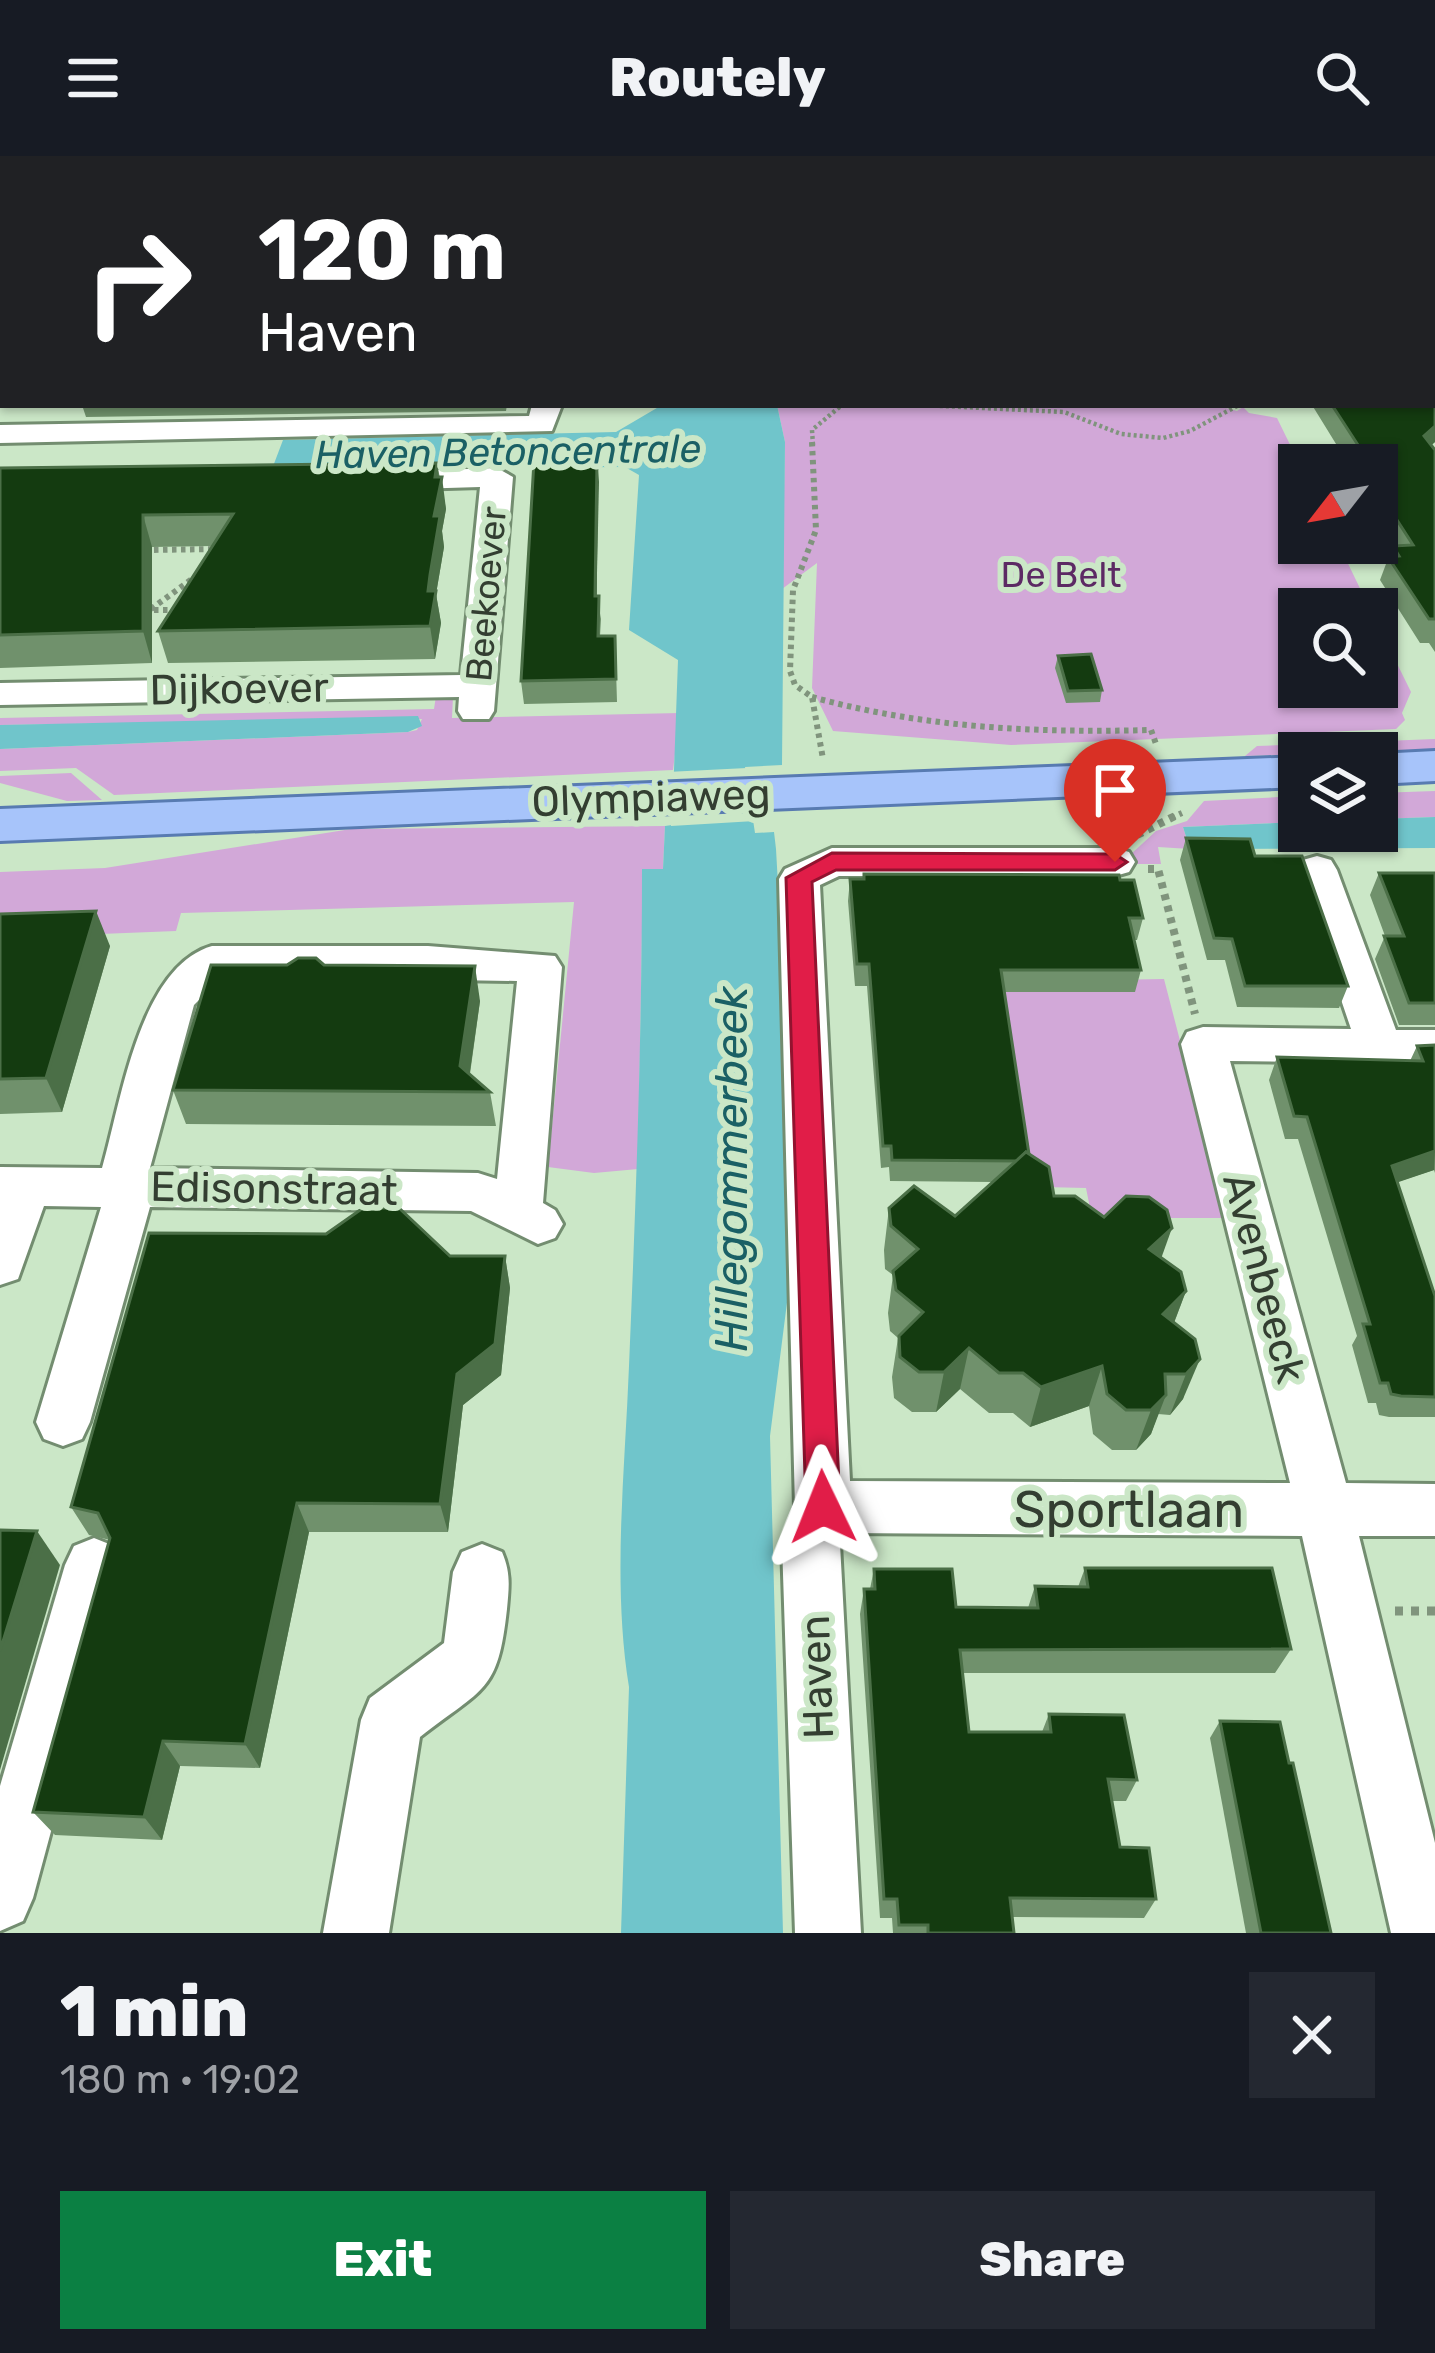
<!DOCTYPE html>
<html lang="en">
<head>
<meta charset="utf-8">
<style>
  :root { --surface:#171b24; --page:#242831; --text:#f1f3f6; --muted:#9ea1a6; --accent:#0b8043 }
  body { margin:0; font-family:Rubik,sans-serif; background:var(--page); color:var(--text); height:100vh; display:flex; flex-direction:column; font-size:45px; white-space:nowrap }
  * { box-sizing:border-box; margin:0 }
  p { font-size:39px; color:var(--muted) }
  .icon { flex:none; width:66px; height:66px; fill:none; stroke:currentColor; stroke-width:2; stroke-linecap:round; stroke-linejoin:round }
  .map { position:relative; height:1777px; overflow:hidden }
  .drawer { display:flex; flex-direction:column; background:var(--surface); flex:1 }
  .drawer>* { flex:none }
  .banner { position:absolute; left:0px; top:0px; width:1437px; height:252px; box-shadow:0 3px 9px #0004; background:#202124; color:#fff; overflow:hidden }
  .needle { width:78px; rotate:239deg }
  .tools { position:absolute; left:1278px; top:288px; display:grid; gap:24px }
  .tools a { display:grid; place-items:center; width:120px; height:120px; border-radius:0px; background:var(--surface); box-shadow:0 3px 9px #0004; font-size:60px }
  .pin { position:absolute; display:grid; place-items:center; width:102px; height:102px; color:#fff; margin:-123px -51px; border-radius:50% 50% 50% 0; rotate:-45deg; box-shadow:0 0 12px #0007 }
  .pin .icon { rotate:45deg }
  .me { position:absolute; width:132px; margin:-66px; rotate:358deg; stroke-linejoin:round; filter:drop-shadow(0 0 9px #0008) }
  .turn { display:flex; align-items:center; gap:42px; height:252px; padding:0 60px; font-size:54px }
  .turn .icon { width:156px; height:156px; stroke-width:2.5 }
  .turn b { display:block; font-size:84px; line-height:102px }
  .round { display:grid; place-items:center; flex:none; width:126px; height:126px; border-radius:0px; background:var(--page) }
  .headline { display:flex; align-items:center; justify-content:space-between; height:204px; padding:0 60px }
  h1 { font-size:72px; font-weight:800; line-height:90px }
  .action { display:flex; gap:24px; margin-top:auto; padding:24px 60px }
  .action a { flex:1; height:138px; border-radius:0px; background:var(--accent); color:#fff; font-size:48px; font-weight:800; line-height:138px; text-align:center }
  .action a+a { background:var(--page); color:var(--text) }
  header { display:flex; justify-content:space-between; align-items:center; height:156px; padding:0 60px; background:var(--surface); font-size:54px; font-weight:800 }
  .map>svg:first-child { display:block }
  .green { fill:#d2a8d8 }
  .water { fill:#70c5cb }
  .pier { fill:#cbe7c7 }
  .lines { fill:none; stroke-linecap:round; stroke-linejoin:round }
  .minor-casing { stroke:#738d70; stroke-width:6 }
  .major-casing { stroke:#587bb1; stroke-width:6 }
  .path-far3 { stroke:#80947d; stroke-width:4.5; stroke-dasharray:3 3; stroke-linecap:butt }
  .path-far2 { stroke:#80947d; stroke-width:6; stroke-dasharray:4.5 4.5; stroke-linecap:butt }
  .path-far1 { stroke:#80947d; stroke-width:8; stroke-dasharray:6 6; stroke-linecap:butt }
  .path { stroke:#80947d; stroke-width:9; stroke-dasharray:8 8; stroke-linecap:butt }
  .minor { fill:#fff; fill-rule:evenodd }
  .major { fill:#a7c4fa; fill-rule:evenodd }
  .wall { fill:#70916c }
  .shaded-wall { fill:#4b6f47 }
  .building { fill:#143b10; stroke:#4b6f47; stroke-width:3 }
  .route { fill:#e11d48; stroke:#92132f; stroke-width:3 }
  .labels { text-anchor:middle; dominant-baseline:central; stroke-width:12; stroke-linejoin:round; paint-order:stroke }
  .far-park-label { font-size:36px; fill:#5c2964; stroke:#cbe7c7 }
  .far-street-label { font-size:36px; fill:#333e31; stroke:#cbe7c7 }
  .far-water-label { font-size:39px; font-style:italic; fill:#1a6065; stroke:#cbe7c7 }
  .street-label { font-size:42px; fill:#333e31; stroke:#cbe7c7 }
  .water-label { font-size:45px; font-style:italic; fill:#1a6065; stroke:#cbe7c7 }
  .near-street-label { font-size:51px; fill:#333e31; stroke:#cbe7c7 }
</style>
</head>
<body>
<header><svg class="icon" aria-label="menu" viewBox="0 0 24 24"><path d="M4 6h16M4 12h16M4 18h16"/></svg>Routely<svg class="icon" aria-label="search" viewBox="0 0 24 24"><circle cx="10" cy="10" r="6"/><path d="M15 15l6 6"/></svg></header>
<div class="map">
<svg width="1435" height="1777" viewBox="0 0 1435 1777">
  <rect width="100%" height="100%" fill="#cbe7c7"/>
  <g class="green">
    <path d="M777 249H1215L1237 255 1243 251 1249 257 1277 262 1300 309 1299 387H1338L1370 453H1299V531H1377V467L1411 536 1402 557 1405 564 1396 573 1011 589 833 575 812 532 817 407 782 433 785 286Z"/>
    <path d="M436 540H453L452 562 680 557 673 614 114 639 76 612 0 615V593L408 576 417 574 422 563 0 569V562L434 553Z"/>
    <path d="M1435 583V594L1245 600 1257 590Z"/>
    <path d="M71 617 102 644 67 645 0 627V620Z"/>
    <path d="M1435 635V661L1377 663V637Z"/>
    <path d="M1299 640V666L1183 671 1190 693 1158 691 1161 708H1131L1129 700 1156 675 1187 665 1204 645Z"/>
    <path d="M665 670 663 713H643L638 1013 594 1017 548 1011 574 746 181 757 176 775 0 782V716L105 712 351 673Z"/>
    <path d="M1164 823 1226 1062H1092L1086 1032 1044 1031 1026 1014 994 826Z"/>
  </g>
  <g class="water">
    <path d="M662 249H777L785 286 782 609 745 611 755 677 774 676 776 693 797 1068 770 1280 783 1777H621L629 1531C612 1426 625 1315 629 1210 636 1044 642 879 642 713H663L665 670 672 669 678 504 629 474 639 319 625 311 272 313 283 284 616 276Z"/>
    <path d="M418 560 422 570 408 576 0 593V569Z"/>
    <path d="M1435 661V692L1190 693 1183 671 1299 666V675H1377V663Z"/>
  </g>
  <path class="pier" d="M747 612 755 665 671 670 667 616Z"/>
  <g class="lines">
    <defs>
      <g id="minor">
        <path d="M249 0H274L247 3Z"/>
        <path d="M561 0H585L560 3Z"/>
        <path d="M532 249H562L552 275 0 287V269L529 260Z"/>
        <path d="M497 312 513 321 494 555 489 563H463L458 555 459 541 0 549V527L461 519 480 331 381 334 365 325 381 316Z"/>
        <path d="M832 692H1115L1129 696 1135 706 1129 716 1115 720H839L820 729 850 1325 1290 1327 1181 888 1187 876 1203 871 1351 873 1297 714 1303 704 1317 700 1331 704 1337 714 1396 874H1435V908L1230 905 1346 1327 1435 1328V1380H1359L1435 1687V1777H1391L1302 1380 843 1377 840 1388 861 1777H795L782 1388 795 1351 779 723 785 713Z"/>
        <path d="M212 790H428L555 800 562 811 543 1047 555 1054 563 1068 555 1082 538 1088 471 1055 150 1051 90 1266 82 1283 63 1290 44 1283 36 1266 101 1051 44 1050 18 1123 0 1129V1011L102 1012C121 947 139 811 212 790ZM223 820 517 825 497 1023 478 1017 150 1012 194 849Z"/>
        <path d="M94 1382 114 1390 123 1409 33 1742 23 1765 0 1775V1630L65 1409 74 1390Z"/>
        <path d="M482 1388 502 1396C511 1417 509 1431 507 1453 498 1537 484 1531 420 1581L389 1777H323L361 1564 370 1542 444 1487 453 1416 462 1396Z"/>
      </g>
      <g id="major">
        <path d="M1435 595V625L1377 628V598Z"/>
        <path d="M1299 601V631L0 685V653Z"/>
      </g>
    </defs>
    <use href="#minor" class="minor-casing"/>
    <use href="#major" class="major-casing"/>
    <g class="path-far3">
      <path d="M946 0 952 3"/>
      <path d="M922 249 1064 256 1121 278 1163 282 1190 275 1239 249"/>
      <path d="M813 289 812 274 842 249"/>
    </g>
    <g class="path-far2">
      <path d="M812 286 816 374 793 434 790 515 795 529 812 541 823 603"/>
      <path d="M145 394 220 393"/>
      <path d="M151 453 192 423"/>
      <path d="M145 454H178"/>
      <path d="M812 541C925 572 1034 577 1151 574L1156 588"/>
      <path d="M1171 662 1182 657"/>
    </g>
    <g class="path-far1">
      <path d="M1137 679 1177 659"/>
      <path d="M1148 713H1158L1195 858"/>
    </g>
    <path class="path" d="M1395 1455H1435"/>
    <use href="#minor" class="minor"/>
    <use href="#major" class="major"/>
  </g>
  <g class="wall">
    <path d="M1068 0H1435V286L1431 289 1435 294V496L1429 487H1420L1380 424 1392 392 1377 368V309H1349L1312 249H1434V3H1069Z"/>
    <path d="M82 249H507L506 255 86 261Z"/>
    <path d="M597 304V440L601 463 600 480H615L617 546 524 548 521 525Z"/>
    <path d="M437 307 446 353 442 375 444 391 436 438 441 467 435 503 168 507 158 475 212 390 152 391V507L0 512V312Z"/>
    <path d="M1058 500 1102 534 1100 546 1066 547 1055 512Z"/>
    <path d="M1186 682 1255 700 1348 830 1339 852 1237 851 1225 804H1207L1180 704Z"/>
    <path d="M1379 717H1435V869H1399L1375 803 1385 780 1370 739Z"/>
    <path d="M850 723 1120 724 1143 762 1137 784H1134L1141 814 1135 836H1004L1029 998 1054 1040 1161 1102 1186 1135 1174 1167 1195 1183 1183 1243 1170 1259 1158 1258 1151 1278 1136 1294H1112L1093 1278 1089 1250 1030 1271 1013 1257H989L960 1233 936 1256H912L894 1242 892 1221 898 1182 890 1175 888 1157 893 1119 885 1113 884 1094 889 1052 955 1060 993 1026 890 1025 889 1011 881 1012 867 830H855L848 745Z"/>
    <path d="M0 758 110 790 62 956 0 958Z"/>
    <path d="M324 809 480 845 470 918 490 936 496 970 186 968 173 934Z"/>
    <path d="M1435 889V1017L1434 1014 1397 1026 1435 1140V1261H1389L1379 1259 1376 1247H1368L1352 1189 1357 1180 1298 983H1285L1269 924 1277 901 1410 905 1417 890Z"/>
    <path d="M450 1100H505L510 1132 501 1219 463 1249 448 1376H309L260 1612 180 1610 162 1684 55 1679 33 1656 110 1384 89 1379 71 1351Z"/>
    <path d="M1085 1412 1291 1493 1275 1517H962L969 1576H1042L1049 1558 1137 1624 1126 1645H1112L1120 1691 1156 1743 1144 1762 1012 1761 1014 1777H893L892 1762H880L860 1458 864 1433H870L874 1413 956 1451 1028 1452 1035 1430 1078 1431Z"/>
    <path d="M1220 1565 1331 1777H1246L1210 1582Z"/>
  </g>
  <g class="shaded-wall">
    <path d="M177 0H194L192 3H176Z"/>
    <path d="M3 181V211L0 213V183Z"/>
    <path d="M1435 270V286L1417 302 1424 280Z"/>
    <path d="M597 304 599 326 596 463 595 440Z"/>
    <path d="M437 307 440 329 442 321 446 353 442 375 444 391 436 438 441 467 435 503 430 470 428 435Z"/>
    <path d="M143 359 152 391V507L143 475Z"/>
    <path d="M96 755 110 790 62 956 46 922Z"/>
    <path d="M475 810 480 845 467 936 460 910Z"/>
    <path d="M1435 995 1434 1014 1381 1032 1392 1010Z"/>
    <path d="M1172 1072 1157 1114 1149 1093Z"/>
    <path d="M505 1100 510 1132 501 1219 463 1249 448 1376 440 1348 457 1218Z"/>
    <path d="M1186 1135 1170 1177 1163 1158Z"/>
    <path d="M969 1192 960 1233 936 1256 944 1216Z"/>
    <path d="M1200 1203 1183 1243 1170 1259 1186 1218Z"/>
    <path d="M1102 1210 1089 1250 1030 1271 1041 1231Z"/>
    <path d="M1166 1239 1151 1278 1136 1294 1151 1254Z"/>
    <path d="M297 1347 309 1376 260 1612 245 1588Z"/>
    <path d="M37 1375 60 1409 0 1614V1495Z"/>
    <path d="M163 1585 180 1610 162 1684 144 1661Z"/>
  </g>
  <g class="building">
    <path d="M0 0H177L176 3H3V181L0 183Z"/>
    <path d="M280 0H526V3H277Z"/>
    <rect x="601" y="0" width="62" height="3"/>
    <path d="M1077 0H1435V270L1424 280 1435 294V463H1429L1388 401 1399 400 1393 390 1413 389 1377 333 1386 332 1377 319V309H1371L1332 249H1434V3H1078Z"/>
    <path d="M597 304 595 440H599L598 480H615L616 523 521 525 534 305Z"/>
    <path d="M437 307 435 321H442L434 360H440L430 419 428 435H436L430 470 158 475 233 358 143 359V475L0 479V312Z"/>
    <path d="M1091 498 1102 534 1068 535 1058 500Z"/>
    <path d="M1186 682 1250 683 1255 700H1302L1348 830H1245L1232 783 1214 782Z"/>
    <path d="M1379 717H1435V847H1409L1384 780H1404Z"/>
    <path d="M864 718 1119 719 1120 724H1134L1143 762H1129L1141 814H1001L1029 998 1026 996 1017 1005 892 1004 891 990H883L869 808H857L850 723H864Z"/>
    <path d="M96 755 46 922 0 923V758Z"/>
    <path d="M298 802H316L324 809 475 810 460 910 490 936 173 934 211 809H287Z"/>
    <path d="M1435 889V995L1392 1010 1435 1140V1241L1401 1240 1391 1238 1388 1227H1380L1363 1168H1370L1307 961 1294 960 1277 901 1423 905 1417 890Z"/>
    <path d="M1026 996 1049 1011 1054 1040H1075L1104 1061 1126 1040 1149 1041 1167 1054 1172 1072 1149 1093 1181 1116 1186 1135 1163 1158 1195 1183 1200 1203 1186 1218H1165L1166 1239 1151 1254H1126L1107 1238 1102 1210 1041 1231 1023 1217H999L969 1192 944 1216H919L900 1201 899 1180 923 1156 896 1134 893 1115 918 1093 891 1070 889 1052 914 1030 955 1060Z"/>
    <path d="M363 1052H399L450 1100H505L495 1188 457 1218 440 1348 297 1347 245 1588 163 1585 144 1661 33 1656 110 1382 98 1357 71 1351 149 1077 326 1078Z"/>
    <path d="M0 1374 37 1375 0 1495Z"/>
    <path d="M1085 1412H1272L1291 1493 960 1494 969 1576H1051L1049 1558 1124 1559 1137 1624 1108 1623 1120 1691 1149 1692 1156 1743 1010 1742 1014 1777H928V1769H899L897 1743H884L864 1433H875L874 1413H952L956 1451 1038 1452 1035 1430 1088 1431Z"/>
    <path d="M1220 1565 1280 1566 1289 1607H1293L1331 1777H1261Z"/>
  </g>
  <path class="route" d="M832 697 1115 698 1127 706 1115 714H836L812 726 840 1351 835 1362 823 1366 811 1362 806 1351 786 722Z"/>
  <g class="labels">
    <g class="far-park-label">
      <text x="1061" y="418">De Belt</text>
    </g>
    <g class="far-street-label">
      <text transform="translate(486 438) rotate(-85)">Beekoever</text>
    </g>
    <g class="far-water-label">
      <text transform="translate(508 296) rotate(-1)">Haven Betoncentrale</text>
    </g>
    <g class="street-label">
      <text transform="translate(239 533) rotate(-1)">Dijkoever</text>
      <text transform="translate(651 642) rotate(-2)">Olympiaweg</text>
      <text transform="translate(274 1033) rotate(1)">Edisonstraat</text>
      <text transform="translate(1264 1122) rotate(75)">Avenbeeck</text>
      <text transform="translate(817 1521) rotate(-92)">Haven</text>
    </g>
    <g class="water-label">
      <text transform="translate(731 1013) rotate(-90)">Hillegommerbeek</text>
    </g>
    <g class="near-street-label">
      <text x="1129" y="1353">Sportlaan</text>
    </g>
  </g>
</svg>
<div class="tools">
<a><svg class="needle" viewBox="-14 -14 28 28"><path d="M0-13l5 13h-10z" fill="#e53935"/><path d="M0 13l5-13h-10z" fill="#9ea1a6"/></svg></a>
<a><svg class="icon" aria-label="search" viewBox="0 0 24 24"><circle cx="10" cy="10" r="6"/><path d="M15 15l6 6"/></svg></a>
<a><svg class="icon" aria-label="layers" viewBox="0 0 24 24"><path d="M12 4l9 5-9 5-9-5zM3 14l9 5 9-5"/></svg></a>
</div>
<div class="pin" style="left:1115px;top:706px;background:#d93025"><svg class="icon" aria-label="arrive" viewBox="0 0 24 24"><path d="M6 21V4h12l-3 4 3 4H6"/></svg></div>
<svg class="me" style="left:823px;top:1351px" viewBox="-20 -20 40 40"><path d="M0-17L14 15 0 8-14 15z" fill="#e11d48" stroke="#fff" stroke-width="4"/></svg>
<div class="banner">
<div class="turn"><svg class="icon" aria-label="right" viewBox="0 0 24 24"><path d="M7 20v-9h11M14 6l5 5-5 5"/></svg><div><b>120 m</b>Haven</div></div>
</div>
</div>
<section class="drawer">
<div class="headline"><div><h1>1 min</h1><p>180 m · 19:02</p></div><a class="round"><svg class="icon" aria-label="close" viewBox="0 0 24 24"><path d="M6 6l12 12M18 6L6 18"/></svg></a></div>
<div class="action"><a>Exit</a><a>Share</a></div>
</section>
</body>
</html>
